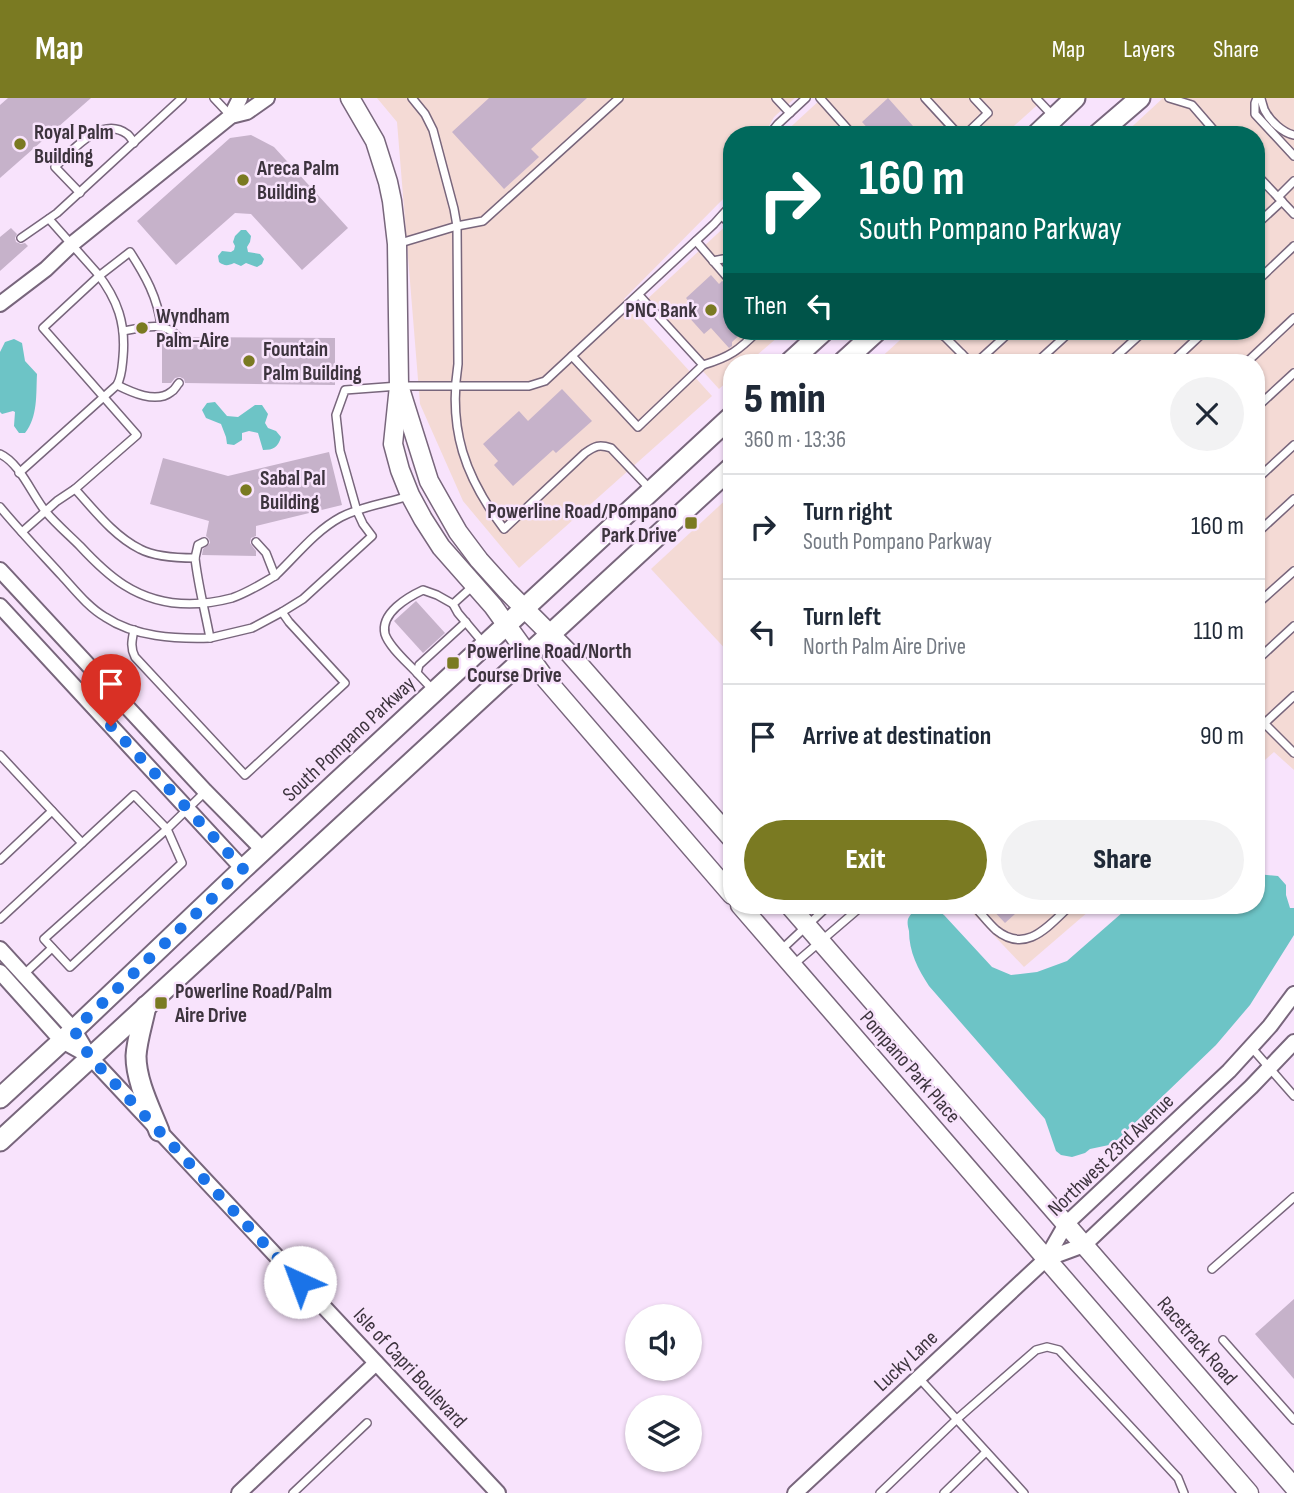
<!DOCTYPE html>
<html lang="en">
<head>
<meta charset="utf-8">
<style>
  :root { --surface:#fff; --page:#f2f2f3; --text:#1f2937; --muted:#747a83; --line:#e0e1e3; --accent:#7a7a22 }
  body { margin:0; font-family:"Sofia Sans Condensed",sans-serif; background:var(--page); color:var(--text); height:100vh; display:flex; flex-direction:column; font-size:26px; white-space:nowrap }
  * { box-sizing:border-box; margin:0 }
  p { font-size:23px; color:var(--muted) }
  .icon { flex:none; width:38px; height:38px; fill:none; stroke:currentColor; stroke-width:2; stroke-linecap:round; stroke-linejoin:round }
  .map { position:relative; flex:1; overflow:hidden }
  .details { position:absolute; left:723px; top:256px; width:542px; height:560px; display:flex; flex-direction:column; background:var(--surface); border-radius:28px; box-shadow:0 2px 5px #0004 }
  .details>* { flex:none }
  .guide { position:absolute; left:723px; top:28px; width:542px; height:214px; border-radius:28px; box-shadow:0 2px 5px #0004; background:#00695c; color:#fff; overflow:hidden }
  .fabs { position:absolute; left:625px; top:1206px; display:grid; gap:14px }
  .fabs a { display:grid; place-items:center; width:77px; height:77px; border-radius:50%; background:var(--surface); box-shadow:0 2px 5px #0004; font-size:35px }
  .pin { position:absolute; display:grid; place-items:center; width:60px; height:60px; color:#fff; margin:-72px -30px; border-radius:50% 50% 50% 0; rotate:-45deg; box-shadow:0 0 7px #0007 }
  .pin .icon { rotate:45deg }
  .me { position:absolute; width:77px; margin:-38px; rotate:317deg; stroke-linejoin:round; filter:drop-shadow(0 0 5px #0008) }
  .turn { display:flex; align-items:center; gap:24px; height:147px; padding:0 21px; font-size:32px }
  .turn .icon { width:91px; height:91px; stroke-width:2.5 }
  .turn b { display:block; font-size:49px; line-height:60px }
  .then { display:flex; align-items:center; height:66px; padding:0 21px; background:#0003; gap:14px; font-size:26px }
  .round { display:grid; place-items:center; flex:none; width:74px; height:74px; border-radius:37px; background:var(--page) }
  .summary { display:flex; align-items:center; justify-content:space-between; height:119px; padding:0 21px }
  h1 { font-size:42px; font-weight:800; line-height:52px }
  .button { display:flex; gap:14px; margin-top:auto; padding:14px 21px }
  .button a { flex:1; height:80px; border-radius:42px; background:var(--accent); color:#fff; font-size:28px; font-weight:800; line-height:80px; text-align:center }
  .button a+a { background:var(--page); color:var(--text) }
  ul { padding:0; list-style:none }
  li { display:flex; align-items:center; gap:21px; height:105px; padding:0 21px; border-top:2px solid var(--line) }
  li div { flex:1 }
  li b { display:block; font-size:26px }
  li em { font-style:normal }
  header { display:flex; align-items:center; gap:42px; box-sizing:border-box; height:98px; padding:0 35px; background:var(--accent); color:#fff }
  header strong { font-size:33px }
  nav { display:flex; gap:38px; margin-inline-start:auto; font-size:24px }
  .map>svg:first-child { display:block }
  .commercial { fill:#f4dad5 }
  .water { fill:#6dc4c6 }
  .building { fill:#c6b2ca }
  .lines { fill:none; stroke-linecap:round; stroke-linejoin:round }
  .service-casing { stroke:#78667c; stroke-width:10 }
  .minor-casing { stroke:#78667c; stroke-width:18 }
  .tertiary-casing { stroke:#78667c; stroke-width:21 }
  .secondary-casing { stroke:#78667c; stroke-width:23 }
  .service { stroke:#fff; stroke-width:7 }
  .minor { stroke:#fff; stroke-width:14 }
  .tertiary { stroke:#fff; stroke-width:18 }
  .secondary { stroke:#fff; stroke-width:19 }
  .route { stroke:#1a73e8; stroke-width:12; stroke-dasharray:0 21.6 }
  .poi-dot { fill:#7a7a22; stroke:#f8e3fc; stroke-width:2.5 }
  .labels { text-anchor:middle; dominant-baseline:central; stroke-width:5; stroke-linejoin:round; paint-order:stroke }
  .poi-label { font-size:21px; font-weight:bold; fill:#3d343e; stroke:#f8e3fc; text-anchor:start }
  .street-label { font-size:21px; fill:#3d343e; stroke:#f8e3fc }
</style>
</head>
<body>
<header>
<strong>Map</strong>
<nav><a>Map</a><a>Layers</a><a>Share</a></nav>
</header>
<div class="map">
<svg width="1294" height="1395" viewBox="0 0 1294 1395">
  <rect width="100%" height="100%" fill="#f8e3fc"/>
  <g class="commercial">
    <path d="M377 0H795L774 19 764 37H732L731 93 624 201 712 298 519 470 463 403 420 306 397 24Z"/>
    <path d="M822 0H1045L1004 37H782Z"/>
    <path d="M1163 0H1294V672L1274 654 1257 669 1256 264H876L910 233H1256V37H1123Z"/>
    <path d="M731 123 732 233H785L749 264H732L731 280 719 291 642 206Z"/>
    <path d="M731 397V557L651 471Z"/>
    <path d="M965 807H1096L1024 869Z"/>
  </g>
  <g class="water">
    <path d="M241 132H246L251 138 250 144 247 149 248 154 260 156 264 161 262 166 257 169 246 165 241 168 234 165C228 168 224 168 219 164L218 158 222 153 231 154 234 152 235 148 233 144 235 138Z"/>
    <path d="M14 241 22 245 25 263 37 276C36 296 38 319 25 335H19L14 328 15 314 13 313 2 316 0 314V254L5 244Z"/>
    <path d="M215 304 227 318 238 319 255 307H262L268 316 265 325 268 330 276 333 281 339C278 349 274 352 263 352L258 335 249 333 242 335V342L234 347 227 346 226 339 221 326 206 320 202 312 207 305Z"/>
    <path d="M1257 776 1278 778 1286 787V797L1290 810H1294V837L1250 907 1216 947 1117 1042 1109 1047 1090 1051 1085 1055 1072 1059 1061 1057 1056 1053 1045 1021 929 888C918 871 909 854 909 833 908 829 907 825 908 821 910 816 916 811 920 808H932L944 817 992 869 1011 877 1037 874 1067 863 1131 807H1256Z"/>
  </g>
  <g class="building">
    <path d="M8 0H91L0 80V7Z"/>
    <path d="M489 0H587L531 51 539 59 504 91 452 34Z"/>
    <path d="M888 0 921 37H874L862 24Z"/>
    <path d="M251 37 274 49 348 130 302 172 251 116 235 115 176 167 137 123 230 40Z"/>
    <path d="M11 130 17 136 15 140 16 144 21 146 25 145 28 148 0 173V139Z"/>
    <path d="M711 177 719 186 722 183 727 185 732 183V233H744L732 244V248L729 250 711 230 704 236 686 216 694 209 686 200Z"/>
    <path d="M162 239H169L177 245 182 244 184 239 335 240V287L185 285 184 281 180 279 175 280 171 285H162Z"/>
    <path d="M562 291 592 323 556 355 553 352 513 388 494 367 498 363 483 346 519 313 528 323Z"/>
    <path d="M329 354 342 407 256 428V438L251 440 250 445 256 453V458L202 457 203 451 210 445 209 441 206 438 209 423 150 406 163 360 228 378Z"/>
    <path d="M416 503 445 535 423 555 394 523Z"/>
    <path d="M988 807H1025L1005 825Z"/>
    <path d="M1294 1201V1281L1255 1236Z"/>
  </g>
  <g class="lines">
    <defs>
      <g id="service">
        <path d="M214 0 230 17"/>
        <path d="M412 0 425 16 433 32 454 111 457 128 458 266C448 332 465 379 504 431L585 355C595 348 599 346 611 350L651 392"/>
        <path d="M776 0 790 15"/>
        <path d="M820 0 853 37"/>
        <path d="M925 0 959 37"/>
        <path d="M1036 0 1054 19"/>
        <path d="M1169 0 1192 7 1218 37"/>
        <path d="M1257 0 1255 5V16L1294 58"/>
        <path d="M1261 0C1261 1 1264 12 1265 13 1270 23 1283 35 1294 37"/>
        <path d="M769 37 778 26 806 0"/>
        <path d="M965 37 988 15 974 0"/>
        <path d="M1256 76 1294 116"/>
        <path d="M80 95 55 69C72 53 101 17 127 36 130 38 132 42 134 45"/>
        <path d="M1278 99 1294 83"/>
        <path d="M722 118 732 128"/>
        <path d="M1256 127 1282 103"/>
        <path d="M21 140 57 115 182 0"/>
        <path d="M696 143 727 179"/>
        <path d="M397 146 457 128 483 123 619 0"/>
        <path d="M713 163 723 161 732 164"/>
        <path d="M1256 184 1294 148"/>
        <path d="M123 233C142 230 164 222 178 239"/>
        <path d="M928 233 944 238"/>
        <path d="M941 233 944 238 970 264"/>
        <path d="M572 258 638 329 703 267 639 197"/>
        <path d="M953 264 962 256"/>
        <path d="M977 264 1011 233"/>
        <path d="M1037 264 1071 233"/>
        <path d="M1110 264 1144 233"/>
        <path d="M1172 264 1205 233"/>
        <path d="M1247 264 1294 220"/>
        <path d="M703 267C730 259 739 252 758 233"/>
        <path d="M117 287C131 294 156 306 171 294 175 292 176 288 179 285"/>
        <path d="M1256 310 1294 275"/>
        <path d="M0 356C20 365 32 397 46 414 56 426 69 437 80 448 93 462 108 477 124 487 157 508 194 510 232 500 247 495 261 486 275 478L266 455 256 444"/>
        <path d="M19 375 117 287C122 278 122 269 123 259 126 226 118 202 97 175L49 121"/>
        <path d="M1256 382 1294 347"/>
        <path d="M0 409C20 433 41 455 62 478 75 492 88 509 105 519 135 539 175 541 210 540 205 513 198 487 195 460 178 460 155 459 140 451 114 438 95 413 75 391L137 337 43 230 99 178 130 154C145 177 158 200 161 228"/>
        <path d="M22 434 57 403 75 391"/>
        <path d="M1256 436 1294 401"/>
        <path d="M195 460 198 447 204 444"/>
        <path d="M275 478C296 458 315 433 341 419 362 408 387 405 409 398"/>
        <path d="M474 487 453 506 458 515 485 547"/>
        <path d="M1256 507 1294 473"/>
        <path d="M134 532C132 542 130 549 135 559L245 677 345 585 289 524 282 514"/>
        <path d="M210 540 252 530 282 514 303 501 372 438 363 426 357 413 340 353 336 317 345 292 399 288H529L545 283 714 126 732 106"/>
        <path d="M1256 563 1294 528"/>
        <path d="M417 575C408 565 389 549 385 536 380 515 408 499 423 492L437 497 453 506"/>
        <path d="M434 593 417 575 419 567 466 524"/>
        <path d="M1256 617 1294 655"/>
        <path d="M1256 633 1294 598"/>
        <path d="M0 657 82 745"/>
        <path d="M0 762 52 713"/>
        <path d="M973 807C981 815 988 825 996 832 1027 857 1049 827 1071 807"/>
        <path d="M0 821 134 697 167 731 182 765 70 869 44 841 167 731 205 694"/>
        <path d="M781 852 829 807"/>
        <path d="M793 867 863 807"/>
        <path d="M22 878 52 850"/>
        <path d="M1251 949 1294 998"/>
        <path d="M1212 1171 1294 1099"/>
        <path d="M1223 1242 1294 1322"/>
        <path d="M919 1280 1024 1395"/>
        <path d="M293 1395 367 1325"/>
        <path d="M880 1395 957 1321 1036 1252 1047 1249 1059 1252 1178 1380 1184 1395"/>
        <path d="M944 1395 986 1354"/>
      </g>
      <g id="minor">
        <path d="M231 18 240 0"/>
        <path d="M0 206 46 171 72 146 231 18 247 14 267 0"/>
        <path d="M0 472 205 693 263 752"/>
        <path d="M0 508 243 771"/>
        <path d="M0 851 74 932 90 959 498 1395"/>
        <path d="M0 874 62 943 89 958"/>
        <path d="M1046 1161 1084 1147 1251 989 1294 944"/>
        <path d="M239 1395 376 1265"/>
        <path d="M795 1395 1046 1161 1066 1126 1229 973 1270 928 1294 896"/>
      </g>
      <g id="tertiary">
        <path d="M350 0 375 43 388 84 392 103 397 146 399 288 393 346 400 372 410 397 423 421 441 449 493 508 544 579 732 797"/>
        <path d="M401 294 429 383 458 434 479 462 507 493 570 556 732 741"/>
        <path d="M740 807 1249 1395"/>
        <path d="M789 807 1294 1389"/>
      </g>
      <g id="secondary">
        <path d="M1036 37 1075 0"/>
        <path d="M1097 37 1140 0"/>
        <path d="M790 264 824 233"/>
        <path d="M843 264 877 233"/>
        <path d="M146 908C143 924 137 941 136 958 136 983 150 1010 159 1033"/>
        <path d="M0 1000 62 943 243 771 732 318"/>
        <path d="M0 1043 732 369"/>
      </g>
    </defs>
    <use href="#service" class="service-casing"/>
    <use href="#minor" class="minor-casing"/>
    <use href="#tertiary" class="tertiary-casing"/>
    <use href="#secondary" class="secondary-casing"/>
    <use href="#service" class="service"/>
    <use href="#minor" class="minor"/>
    <use href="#tertiary" class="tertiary"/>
    <use href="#secondary" class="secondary"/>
  </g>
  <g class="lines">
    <path class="route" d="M111 628 243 771 74 932 90 959 300 1184"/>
  </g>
  <g class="poi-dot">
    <circle cx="20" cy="46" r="7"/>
    <circle cx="243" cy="82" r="7"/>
    <circle cx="711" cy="212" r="7"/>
    <circle cx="142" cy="230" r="7"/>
    <circle cx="249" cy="263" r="7"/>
    <circle cx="246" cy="392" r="7"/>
    <rect x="684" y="418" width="14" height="14" rx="3.5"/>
    <rect x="446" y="558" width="14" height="14" rx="3.5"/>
    <rect x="154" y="898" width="14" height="14" rx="3.5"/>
  </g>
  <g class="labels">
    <g class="poi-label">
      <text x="34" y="34">Royal Palm<tspan x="34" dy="24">Building</tspan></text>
      <text x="257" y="70">Areca Palm<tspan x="257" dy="24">Building</tspan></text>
      <text x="697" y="212" text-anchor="end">PNC Bank</text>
      <text x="156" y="218">Wyndham<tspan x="156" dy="24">Palm-Aire</tspan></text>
      <text x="263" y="251">Fountain<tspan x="263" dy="24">Palm Building</tspan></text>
      <text x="260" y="380">Sabal Pal<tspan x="260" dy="24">Building</tspan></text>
      <text x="677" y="413" text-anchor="end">Powerline Road/Pompano<tspan x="677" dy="24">Park Drive</tspan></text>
      <text x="467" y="553">Powerline Road/North<tspan x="467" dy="24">Course Drive</tspan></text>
      <text x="175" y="893">Powerline Road/Palm<tspan x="175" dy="24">Aire Drive</tspan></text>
    </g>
    <g class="street-label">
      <text transform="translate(349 641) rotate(-43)">South Pompano Parkway</text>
      <text transform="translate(910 969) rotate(49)">Pompano Park Place</text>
      <text transform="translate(1111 1057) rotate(-44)">Northwest 23rd Avenue</text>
      <text transform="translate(1197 1243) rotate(49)">Racetrack Road</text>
      <text transform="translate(906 1263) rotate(-43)">Lucky Lane</text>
      <text transform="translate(410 1270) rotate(47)">Isle of Capri Boulevard</text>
    </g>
  </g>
</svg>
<div class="fabs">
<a><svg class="icon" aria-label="sound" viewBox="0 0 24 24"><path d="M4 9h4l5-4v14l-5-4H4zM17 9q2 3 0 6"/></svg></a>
<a><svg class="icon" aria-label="layers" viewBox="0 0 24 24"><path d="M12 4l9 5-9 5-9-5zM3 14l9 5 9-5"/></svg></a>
</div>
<div class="pin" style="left:111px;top:628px;background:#d93025"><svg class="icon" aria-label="arrive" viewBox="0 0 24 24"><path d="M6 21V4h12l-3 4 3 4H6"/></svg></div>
<svg class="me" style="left:300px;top:1184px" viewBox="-20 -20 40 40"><circle r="19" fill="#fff"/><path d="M0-13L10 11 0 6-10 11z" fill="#1a73e8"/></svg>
<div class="guide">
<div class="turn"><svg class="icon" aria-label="right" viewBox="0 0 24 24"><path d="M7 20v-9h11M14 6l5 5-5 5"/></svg><div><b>160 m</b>South Pompano Parkway</div></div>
<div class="then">Then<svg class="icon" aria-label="left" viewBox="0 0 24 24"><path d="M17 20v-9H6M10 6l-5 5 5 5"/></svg></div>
</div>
<section class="details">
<div class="summary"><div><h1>5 min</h1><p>360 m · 13:36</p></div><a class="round"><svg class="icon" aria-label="close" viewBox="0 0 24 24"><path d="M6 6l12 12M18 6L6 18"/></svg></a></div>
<ul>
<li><svg class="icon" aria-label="right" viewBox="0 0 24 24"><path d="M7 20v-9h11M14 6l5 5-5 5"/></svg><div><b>Turn right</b><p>South Pompano Parkway</p></div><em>160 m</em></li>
<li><svg class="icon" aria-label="left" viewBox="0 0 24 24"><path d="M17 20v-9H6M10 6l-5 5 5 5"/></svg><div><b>Turn left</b><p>North Palm Aire Drive</p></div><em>110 m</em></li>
<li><svg class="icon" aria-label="arrive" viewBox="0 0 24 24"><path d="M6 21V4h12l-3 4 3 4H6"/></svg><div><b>Arrive at destination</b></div><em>90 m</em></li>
</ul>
<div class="button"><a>Exit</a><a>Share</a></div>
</section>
</div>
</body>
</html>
